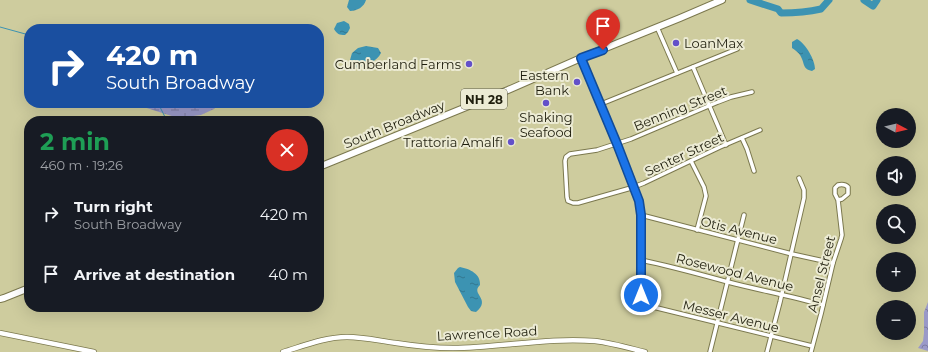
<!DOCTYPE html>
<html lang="en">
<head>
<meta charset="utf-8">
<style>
  :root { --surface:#171b24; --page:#242831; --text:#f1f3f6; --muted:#9ea1a6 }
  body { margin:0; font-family:Montserrat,sans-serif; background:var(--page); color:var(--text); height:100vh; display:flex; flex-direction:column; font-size:15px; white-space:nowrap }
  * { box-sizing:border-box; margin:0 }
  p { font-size:13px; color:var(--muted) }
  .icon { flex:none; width:22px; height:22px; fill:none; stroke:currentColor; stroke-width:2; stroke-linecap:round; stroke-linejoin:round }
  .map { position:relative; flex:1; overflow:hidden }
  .side { position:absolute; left:24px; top:116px; width:300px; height:196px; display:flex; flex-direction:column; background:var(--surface); border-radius:16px; box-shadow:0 4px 16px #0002 }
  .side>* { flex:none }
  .top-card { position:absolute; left:24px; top:24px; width:300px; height:84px; border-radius:16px; box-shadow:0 4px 16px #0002; background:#1a4fa0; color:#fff; overflow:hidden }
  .needle { width:26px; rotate:97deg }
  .fabs { position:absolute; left:876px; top:108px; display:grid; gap:8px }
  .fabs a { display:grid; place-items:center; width:40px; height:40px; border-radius:50%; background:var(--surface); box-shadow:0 4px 16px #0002; font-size:20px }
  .pin { position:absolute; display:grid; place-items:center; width:34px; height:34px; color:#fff; margin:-41px -17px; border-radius:50% 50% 50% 0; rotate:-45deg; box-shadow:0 0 4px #0007 }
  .pin .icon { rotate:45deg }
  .me { position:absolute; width:44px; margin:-22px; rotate:0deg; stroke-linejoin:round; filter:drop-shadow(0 0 3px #0008) }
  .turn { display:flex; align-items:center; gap:14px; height:84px; padding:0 16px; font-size:18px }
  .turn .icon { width:52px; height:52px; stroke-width:2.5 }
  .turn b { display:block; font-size:28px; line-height:34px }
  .round { display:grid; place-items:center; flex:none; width:42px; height:42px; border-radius:21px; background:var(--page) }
  .overview { display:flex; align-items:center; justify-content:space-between; height:68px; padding:0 16px }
  h1 { font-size:24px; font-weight:700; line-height:30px; color:#1e9e55 }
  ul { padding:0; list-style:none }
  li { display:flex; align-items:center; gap:12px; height:60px; padding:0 16px }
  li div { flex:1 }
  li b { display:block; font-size:15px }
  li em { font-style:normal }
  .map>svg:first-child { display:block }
  .wetland { fill:url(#wetland-marsh) }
  .park { fill:url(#park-crowns) }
  .water { fill:url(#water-ripples) }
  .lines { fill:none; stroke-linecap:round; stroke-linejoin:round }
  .stream { stroke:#3c93b2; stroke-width:1 }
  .river { stroke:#3c93b2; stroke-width:7 }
  .minor-casing { stroke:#7b784e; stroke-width:5.5 }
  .tertiary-casing { stroke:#7b784e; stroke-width:6 }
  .primary-casing { stroke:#7b784e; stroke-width:8 }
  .minor { stroke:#fff; stroke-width:3.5 }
  .tertiary { stroke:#fff; stroke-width:4.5 }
  .primary { stroke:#fff; stroke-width:6 }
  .route-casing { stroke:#114b97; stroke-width:10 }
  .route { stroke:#1a73e8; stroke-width:7 }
  .poi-dot { fill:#6350c9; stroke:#ecebd4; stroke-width:1.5 }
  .labels { text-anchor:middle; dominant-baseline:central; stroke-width:4; stroke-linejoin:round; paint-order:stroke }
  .shield { fill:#ecebd4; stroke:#5c5c49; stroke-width:1 }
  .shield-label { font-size:12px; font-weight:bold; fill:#1f1e0d }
  .poi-label { font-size:13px; fill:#1f1e0d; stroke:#ecebd4; text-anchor:end }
  .street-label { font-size:13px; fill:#1f1e0d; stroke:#ecebd4 }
</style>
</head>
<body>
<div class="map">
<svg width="928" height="352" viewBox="0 0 928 352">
  <defs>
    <pattern id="wetland-marsh" width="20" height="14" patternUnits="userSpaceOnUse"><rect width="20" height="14" fill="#9b9ac9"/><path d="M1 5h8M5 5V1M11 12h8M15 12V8" fill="none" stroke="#7e7da2"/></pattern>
    <pattern id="park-crowns" width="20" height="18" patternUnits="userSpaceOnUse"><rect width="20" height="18" fill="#9b9ac9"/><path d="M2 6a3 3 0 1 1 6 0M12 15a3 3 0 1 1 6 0" fill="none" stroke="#7e7da2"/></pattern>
    <pattern id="water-ripples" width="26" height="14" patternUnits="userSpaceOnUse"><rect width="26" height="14" fill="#3c93b2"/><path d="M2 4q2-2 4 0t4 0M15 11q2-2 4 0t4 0" fill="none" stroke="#32778f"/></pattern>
  </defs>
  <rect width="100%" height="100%" fill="#cecc9e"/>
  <path class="wetland" d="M131 103H219L214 109 201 115 178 118Z"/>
  <path class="park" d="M928 302V351L918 348 923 341 924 333V312Z"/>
  <g class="water">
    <path d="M349 0H366C364 7 357 11 350 11L347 7Z"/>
    <path d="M344 21 349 24 350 28 348 32 345 35C339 35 337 34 334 29L337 23Z"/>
    <path d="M797 39C806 44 815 60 815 69L812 71C802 69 805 63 800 55 798 52 795 50 792 48V42Z"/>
    <path d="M366 46 378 48 381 53C377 62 366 64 358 68L354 67 350 60 352 53 358 48Z"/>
    <path d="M460 267C470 269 481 274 480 285 470 294 492 299 476 312L471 311 468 307 455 282 454 273 458 268Z"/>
  </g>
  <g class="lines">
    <g class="stream">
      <path d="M0 27 29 35"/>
      <path d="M158 103 166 119V121"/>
    </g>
    <g class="river">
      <path d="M750 0 778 9 781 13C795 13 808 12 821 9L829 0"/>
      <path d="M864 0 873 6 877 0"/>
    </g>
    <defs>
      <g id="minor">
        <path d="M657 27 677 73"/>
        <path d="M581 58 617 144 639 201 641 215V295L642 301 645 305 812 346"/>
        <path d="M693 67 726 145"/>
        <path d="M752 92 731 97 718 102 631 139 597 150 570 154 566 157 565 161 567 197 568 201 573 203H578L631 188 644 183 720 147 760 130"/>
        <path d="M601 104 737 49"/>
        <path d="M742 138 747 149 754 171"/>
        <path d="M691 161 704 187 706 196 697 230"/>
        <path d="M641 215 792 254 833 263"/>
        <path d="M641 260C670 266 699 274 728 282 759 290 791 296 823 305"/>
        <path d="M710 352 744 215"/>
        <path d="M767 352 780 302 804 198V190L799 178"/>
        <path d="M811 352 821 314 833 263 841 239 842 235 838 200 835 194V188L838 185C842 184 845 184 848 187V194L842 199 838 200"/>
      </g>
      <g id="tertiary">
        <path d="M0 333 94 352"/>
        <path d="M283 352C303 346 325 337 347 337 364 337 380 341 396 343 415 346 434 348 453 348 500 348 547 337 595 341 612 343 629 348 645 352"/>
      </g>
      <g id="primary">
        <path d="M319 167 508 90 581 58 680 18 722 0"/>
        <path d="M0 299 4 298 29 288"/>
      </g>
    </defs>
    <use href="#minor" class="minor-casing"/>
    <use href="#tertiary" class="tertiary-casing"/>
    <use href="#primary" class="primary-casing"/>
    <use href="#minor" class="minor"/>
    <use href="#tertiary" class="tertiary"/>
    <use href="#primary" class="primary"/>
  </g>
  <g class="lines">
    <defs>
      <path id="route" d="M603 50 581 58 617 144 639 201 641 215V295"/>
    </defs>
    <use href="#route" class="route-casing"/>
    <use href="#route" class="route"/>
  </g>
  <g class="poi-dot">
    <circle cx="676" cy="43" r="4"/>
    <circle cx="469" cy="64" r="4"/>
    <circle cx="577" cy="82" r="4"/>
    <circle cx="546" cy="103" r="4"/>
    <circle cx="511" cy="142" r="4"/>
  </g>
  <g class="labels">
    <rect class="shield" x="461" y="89" width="46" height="20" rx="3"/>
    <g class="shield-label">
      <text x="484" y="99">NH 28</text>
    </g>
    <g class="poi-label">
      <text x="684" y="43" text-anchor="start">LoanMax</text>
      <text x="461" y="64">Cumberland Farms</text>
      <text x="569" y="75">Eastern<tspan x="569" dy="15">Bank</tspan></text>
      <text x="546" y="117" text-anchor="middle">Shaking<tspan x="546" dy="15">Seafood</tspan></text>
      <text x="503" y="142">Trattoria Amalfi</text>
    </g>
    <g class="street-label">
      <text transform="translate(680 108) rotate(-22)">Benning Street</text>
      <text transform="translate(394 124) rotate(-22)">South Broadway</text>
      <text transform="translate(684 154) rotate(-25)">Senter Street</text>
      <text transform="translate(739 230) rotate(14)">Otis Avenue</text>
      <text transform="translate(735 272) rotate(14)">Rosewood Avenue</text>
      <text transform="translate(821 274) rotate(-76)">Ansel Street</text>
      <text transform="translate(731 316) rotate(14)">Messer Avenue</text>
      <text transform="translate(487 333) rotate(-3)">Lawrence Road</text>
    </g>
  </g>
</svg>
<div class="fabs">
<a><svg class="needle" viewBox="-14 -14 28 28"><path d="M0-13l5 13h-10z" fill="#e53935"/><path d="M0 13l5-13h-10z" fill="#9ea1a6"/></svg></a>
<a><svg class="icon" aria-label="sound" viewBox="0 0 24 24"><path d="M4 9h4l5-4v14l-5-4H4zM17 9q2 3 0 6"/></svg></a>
<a><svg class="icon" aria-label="search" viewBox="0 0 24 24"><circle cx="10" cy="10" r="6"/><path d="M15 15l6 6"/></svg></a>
<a>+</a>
<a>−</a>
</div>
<div class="pin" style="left:603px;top:50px;background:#d93025"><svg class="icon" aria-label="arrive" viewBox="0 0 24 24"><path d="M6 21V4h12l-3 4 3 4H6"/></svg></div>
<svg class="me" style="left:641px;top:295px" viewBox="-20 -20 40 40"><circle r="17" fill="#1a73e8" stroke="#fff" stroke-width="3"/><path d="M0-11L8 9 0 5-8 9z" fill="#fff"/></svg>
<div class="top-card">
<div class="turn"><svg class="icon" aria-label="right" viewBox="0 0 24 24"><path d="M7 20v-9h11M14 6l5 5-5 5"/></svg><div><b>420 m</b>South Broadway</div></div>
</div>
<section class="side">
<div class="overview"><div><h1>2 min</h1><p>460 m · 19:26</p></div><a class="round" style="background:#d93025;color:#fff"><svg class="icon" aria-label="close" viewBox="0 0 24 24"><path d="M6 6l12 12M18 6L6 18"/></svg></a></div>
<ul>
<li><svg class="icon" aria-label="right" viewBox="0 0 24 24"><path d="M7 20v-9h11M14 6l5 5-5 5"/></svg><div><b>Turn right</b><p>South Broadway</p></div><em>420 m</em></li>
<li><svg class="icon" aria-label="arrive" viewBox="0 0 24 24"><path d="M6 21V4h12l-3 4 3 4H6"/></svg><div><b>Arrive at destination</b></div><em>40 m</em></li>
</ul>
</section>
</div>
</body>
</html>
